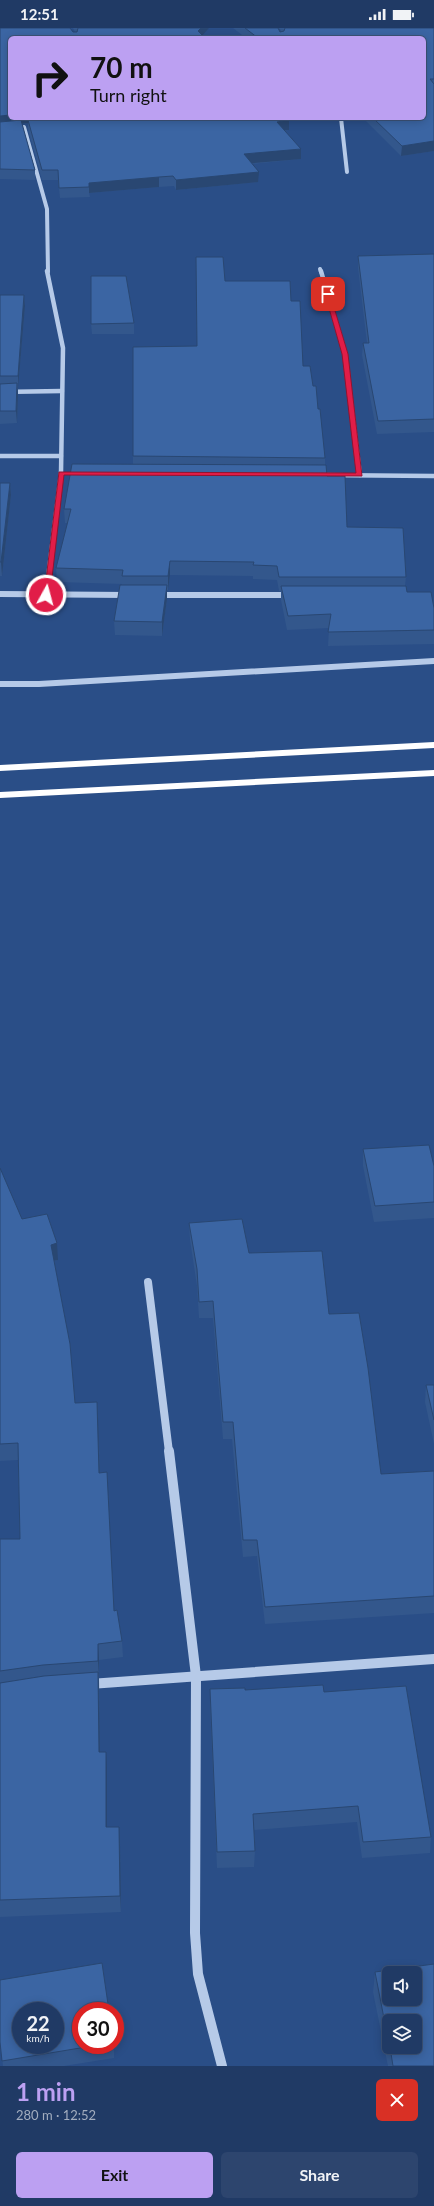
<!DOCTYPE html>
<html lang="en">
<head>
<meta charset="utf-8">
<style>
  :root { --surface:#203a65; --page:#2d456e; --text:#f1f3f6; --muted:#a2adbf; --line:#3d5479; --accent:#bca0f2 }
  body { margin:0; font-family:Lato,sans-serif; background:var(--page); color:var(--text); height:100vh; display:flex; flex-direction:column; font-size:15px; white-space:nowrap }
  * { box-sizing:border-box; margin:0 }
  p { font-size:13px; color:var(--muted) }
  .icon { flex:none; width:22px; height:22px; fill:none; stroke:currentColor; stroke-width:2; stroke-linecap:round; stroke-linejoin:round }
  .map { position:relative; height:2038px; overflow:hidden }
  .side { display:flex; flex-direction:column; background:var(--surface); flex:1 }
  .side>* { flex:none }
  .banner { position:absolute; left:8px; top:8px; width:418px; height:84px; border-radius:6px; box-shadow:0 2px 10px #0003,0 0 0 1px var(--line); background:#bca0f2; color:#111; overflow:hidden }
  .controls { position:absolute; left:382px; top:1938px; display:grid; gap:8px }
  .controls a { display:grid; place-items:center; width:40px; height:40px; border-radius:6px; background:var(--surface); box-shadow:0 2px 10px #0003,0 0 0 1px var(--line); font-size:20px }
  .speed { position:absolute; left:12px; top:1974px; display:flex; gap:8px; font-size:20px; font-weight:700; text-align:center }
  .speed>* { display:grid; place-content:center; width:52px; height:52px; border-radius:50%; background:var(--surface); box-shadow:0 2px 10px #0003,0 0 0 1px var(--line); line-height:1 }
  .speed small { font-size:10px; font-weight:400 }
  .speed .limit { border:6px solid #d22; background:#fff; color:#111 }
  .pin { position:absolute; display:grid; place-items:center; width:34px; height:34px; color:#fff; margin:-17px; border-radius:8px; box-shadow:0 2px 6px #0006 }
  .me { position:absolute; width:44px; margin:-22px; rotate:7deg; stroke-linejoin:round; filter:drop-shadow(0 0 3px #0008) }
  .turn { display:flex; align-items:center; gap:14px; height:84px; padding:0 16px; font-size:18px }
  .turn .icon { width:52px; height:52px; stroke-width:2.5 }
  .turn b { display:block; font-size:28px; line-height:34px }
  .round { display:grid; place-items:center; flex:none; width:42px; height:42px; border-radius:6px; background:var(--page) }
  .overview { display:flex; align-items:center; justify-content:space-between; height:68px; padding:0 16px }
  h1 { font-size:24px; font-weight:700; line-height:30px; color:var(--accent) }
  .cta { display:flex; gap:8px; margin-top:auto; padding:8px 16px }
  .cta a { flex:1; height:46px; border-radius:6px; background:var(--accent); color:#111; font-size:16px; font-weight:700; line-height:46px; text-align:center }
  .cta a+a { background:var(--page); color:var(--text) }
  .status { display:flex; justify-content:space-between; align-items:center; height:28px; padding:0 20px; background:var(--surface); direction:ltr }
  .status svg { height:11px; fill:currentColor }
  .map>svg:first-child { display:block }
  .lines { fill:none; stroke-linecap:round; stroke-linejoin:round }
  .minor-far4 { stroke:#b6cae8; stroke-width:4 }
  .minor-far3 { stroke:#b6cae8; stroke-width:4.5 }
  .minor-far2 { stroke:#b6cae8; stroke-width:6 }
  .minor-far1 { stroke:#b6cae8; stroke-width:8 }
  .minor { stroke:#b6cae8; stroke-width:10 }
  .highway { fill:#fff; fill-rule:evenodd }
  .wall { fill:#33578c; fill-rule:evenodd }
  .shaded-wall { fill:#294772 }
  .building { fill:#3b65a3; stroke:#294772; fill-rule:evenodd }
  .route { fill:#e11d48; stroke:#92132f }
</style>
</head>
<body>
<div class="status"><b>12:51</b><svg viewBox="0 0 49 12"><path d="M0 12V9h3v3zM5 12V6h3v6zM10 12V3h3v9zM15 12V0h3v12zM26 1h20v11H26zM47 4h2v5h-2z"/></svg></div>
<div class="map">
<svg width="434" height="2038" viewBox="0 0 434 2038">
  <rect width="100%" height="100%" fill="#2a4e87"/>
  <g class="lines">
    <g class="minor-far4">
      <path d="M341 90 347 144"/>
      <path d="M24 99 47 181 48 244"/>
      <path d="M320 241 321 244"/>
    </g>
    <g class="minor-far3">
      <path d="M47 243 63 320 61 445 48 550"/>
      <path d="M321 243 345 326 360 447"/>
      <path d="M0 364 62 363"/>
      <path d="M0 428H61"/>
      <path d="M317 447 434 448"/>
    </g>
    <g class="minor-far2">
      <path d="M0 566 128 567"/>
      <path d="M46 567 48 549"/>
      <path d="M158 567H290"/>
      <path d="M0 656H39L434 633"/>
    </g>
    <path class="minor-far1" d="M148 1254 169 1424"/>
    <g class="minor">
      <path d="M169 1423 196 1648 195 1905 198 1946 222 2038"/>
      <path d="M90 1656 434 1631"/>
    </g>
    <g class="highway">
      <path d="M434 714V720L0 743V737Z"/>
      <path d="M434 742V748L0 770V764Z"/>
    </g>
  </g>
  <g class="wall">
    <path d="M0 0 73 4H75L73 0H209L10 90 289 92V102L285 103 301 121V131L251 136 258 154 176 162 174 158 159 159 89 165 90 169 60 170 58 152H42L28 101V95L22 96 35 142V152L0 151Z"/>
    <path d="M233 0H278L280 4H282L279 0H434V123L401 128 363 90H424V10H246Z"/>
    <path d="M434 226V404L377 406 362 327 363 315H367L358 240V228Z"/>
    <path d="M225 253 291 273 303 338 313 358 318 381 325 430V437L327 448 347 499 406 549 405 558 407 564 434 580V616L328 618 329 600 287 602 281 572V563H279L277 552 253 551V548L170 547 168 562H167V571L162 608 115 607 114 593 122 556 57 554 56 540 68 495H65L64 481 133 437V428L197 318Z"/>
    <path d="M0 267H24L25 278 18 360V367L17 395 0 396Z"/>
    <path d="M134 295V306H92L91 296Z"/>
    <path d="M0 455H10L11 467 2 548H0Z"/>
    <path d="M363 1121 434 1138V1190L374 1194 363 1138Z"/>
    <path d="M0 1140 22 1191 58 1232 54 1233 75 1375 98 1390 100 1445 114 1583 122 1613 123 1629 99 1632V1649L100 1724 107 1741V1799L120 1816 121 1884 0 1889V1511H20L18 1432 0 1433Z"/>
    <path d="M189 1195 249 1225 329 1286 381 1446 434 1443V1585L265 1596 257 1528 243 1529 232 1411H223L213 1290H199L197 1258 190 1212Z"/>
    <path d="M426 1357H434V1416L425 1374Z"/>
    <path d="M210 1661 324 1664 431 1809 430 1825 362 1830 357 1794 254 1802 255 1823 254 1839 217 1840 210 1677Z"/>
    <path d="M375 1944 434 2038H388L373 1964ZM389 1993 415 2019H389Z"/>
    <path d="M0 2014 81 2017H114V2030L64 2038H3Z"/>
  </g>
  <g class="shaded-wall">
    <path d="M201 0H209L200 10 198 3Z"/>
    <path d="M10 87V90H77L28 92V95L0 98V88Z"/>
    <path d="M289 92V102L277 103V94Z"/>
    <path d="M434 113V123L401 128 402 118Z"/>
    <path d="M301 121V131L243 136 244 126Z"/>
    <path d="M259 144 258 154 176 162V152Z"/>
    <path d="M159 149V159L89 165V155Z"/>
    <path d="M24 267 25 278 18 360V348Z"/>
    <path d="M17 355 18 367 17 395 16 383Z"/>
    <path d="M10 455 11 467 2 548 1 534Z"/>
    <path d="M170 533V547L168 562V548Z"/>
    <path d="M167 557V571L162 608V594Z"/>
    <path d="M57 1215 58 1232 52 1233 51 1217Z"/>
    <path d="M97 1374 98 1390 100 1461 99 1445Z"/>
    <path d="M98 1616 99 1632V1649L98 1633Z"/>
    <path d="M98 1644 99 1661 100 1741 99 1724Z"/>
    <path d="M106 1724 107 1741V1816L106 1799Z"/>
    <path d="M119 1799 120 1816 121 1884 120 1868Z"/>
  </g>
  <g class="building">
    <path d="M0 0H70L73 4H77L78 0H201L198 3 205 10H10V87L0 88Z"/>
    <path d="M245 0H278L280 4 284 3 285 0H434V51H430L434 56V113L402 118 373 90H424V10H258Z"/>
    <path d="M44 90H287L289 92 277 94 301 121 244 126 259 144 176 152 173 148 159 149 89 155V159L59 160 58 142H42L28 92Z"/>
    <path d="M21 92 35 142 0 141V94Z"/>
    <path d="M434 226V391L378 393 363 315H369L358 228Z"/>
    <path d="M196 229H223L225 253H290L291 273H300L303 338H310L313 358H316L318 381H320L325 430 133 428V319L197 318Z"/>
    <path d="M91 248H126L134 295 91 296Z"/>
    <path d="M0 267H24L18 348H0Z"/>
    <path d="M17 355 16 383H0V356Z"/>
    <path d="M72 436 326 437 327 448H345L347 499 403 500 406 549H279L277 538 253 537 254 534 170 533 168 548H122L123 542 56 540 71 481H64Z"/>
    <path d="M0 455H10L1 534H0Z"/>
    <path d="M120 557H167L162 594 114 593Z"/>
    <path d="M281 558H406L407 564H431L434 580V602L328 604 331 586 288 588Z"/>
    <path d="M429 1117 434 1138V1174L375 1178 363 1121Z"/>
    <path d="M0 1140 22 1191 47 1186 57 1215 51 1217 70 1316 75 1375 97 1374 99 1445 107 1444 114 1583 117 1582 122 1613 98 1616V1633L43 1637 0 1643V1511H20L18 1415 0 1416Z"/>
    <path d="M242 1191 249 1225 322 1223 329 1286 359 1285 368 1340 381 1446 434 1443V1568L265 1579 257 1512H243L233 1394H223L213 1273 199 1274 197 1241 189 1195Z"/>
    <path d="M426 1357H434V1392Z"/>
    <path d="M98 1644 99 1724H106V1799H119L120 1868 0 1872V1655L44 1648Z"/>
    <path d="M323 1657 324 1664 406 1658 431 1809 363 1814 358 1778 253 1786 255 1823 217 1824 210 1661 245 1660V1662Z"/>
    <path d="M102 1935 109 1983H81V2017H98L2 2033 0 2014V1952ZM21 1983H55V2017H21Z"/>
    <path d="M434 1936V2038H393L390 2019H415V1993H389V2016L375 1944ZM389 1945H415V1971H389Z"/>
  </g>
  <path class="route" d="M328 265 330 266 348 326 362 448 64 447 50 567 44 568 59 444 356 445 342 326 325 266Z"/>
</svg>
<div class="controls">
<a><svg class="icon" aria-label="sound" viewBox="0 0 24 24"><path d="M4 9h4l5-4v14l-5-4H4zM17 9q2 3 0 6"/></svg></a>
<a><svg class="icon" aria-label="layers" viewBox="0 0 24 24"><path d="M12 4l9 5-9 5-9-5zM3 14l9 5 9-5"/></svg></a>
</div>
<div class="speed"><div>22<small>km/h</small></div><div class="limit">30</div></div>
<div class="pin" style="left:328px;top:266px;background:#d93025"><svg class="icon" aria-label="arrive" viewBox="0 0 24 24"><path d="M6 21V4h12l-3 4 3 4H6"/></svg></div>
<svg class="me" style="left:46px;top:567px" viewBox="-20 -20 40 40"><circle r="17" fill="#e11d48" stroke="#fff" stroke-width="3"/><path d="M0-11L8 9 0 5-8 9z" fill="#fff"/></svg>
<div class="banner">
<div class="turn"><svg class="icon" aria-label="right" viewBox="0 0 24 24"><path d="M7 20v-9h11M14 6l5 5-5 5"/></svg><div><b>70 m</b>Turn right</div></div>
</div>
</div>
<section class="side">
<div class="overview"><div><h1>1 min</h1><p>280 m · 12:52</p></div><a class="round" style="background:#d93025;color:#fff"><svg class="icon" aria-label="close" viewBox="0 0 24 24"><path d="M6 6l12 12M18 6L6 18"/></svg></a></div>
<div class="cta"><a>Exit</a><a>Share</a></div>
</section>
</body>
</html>
